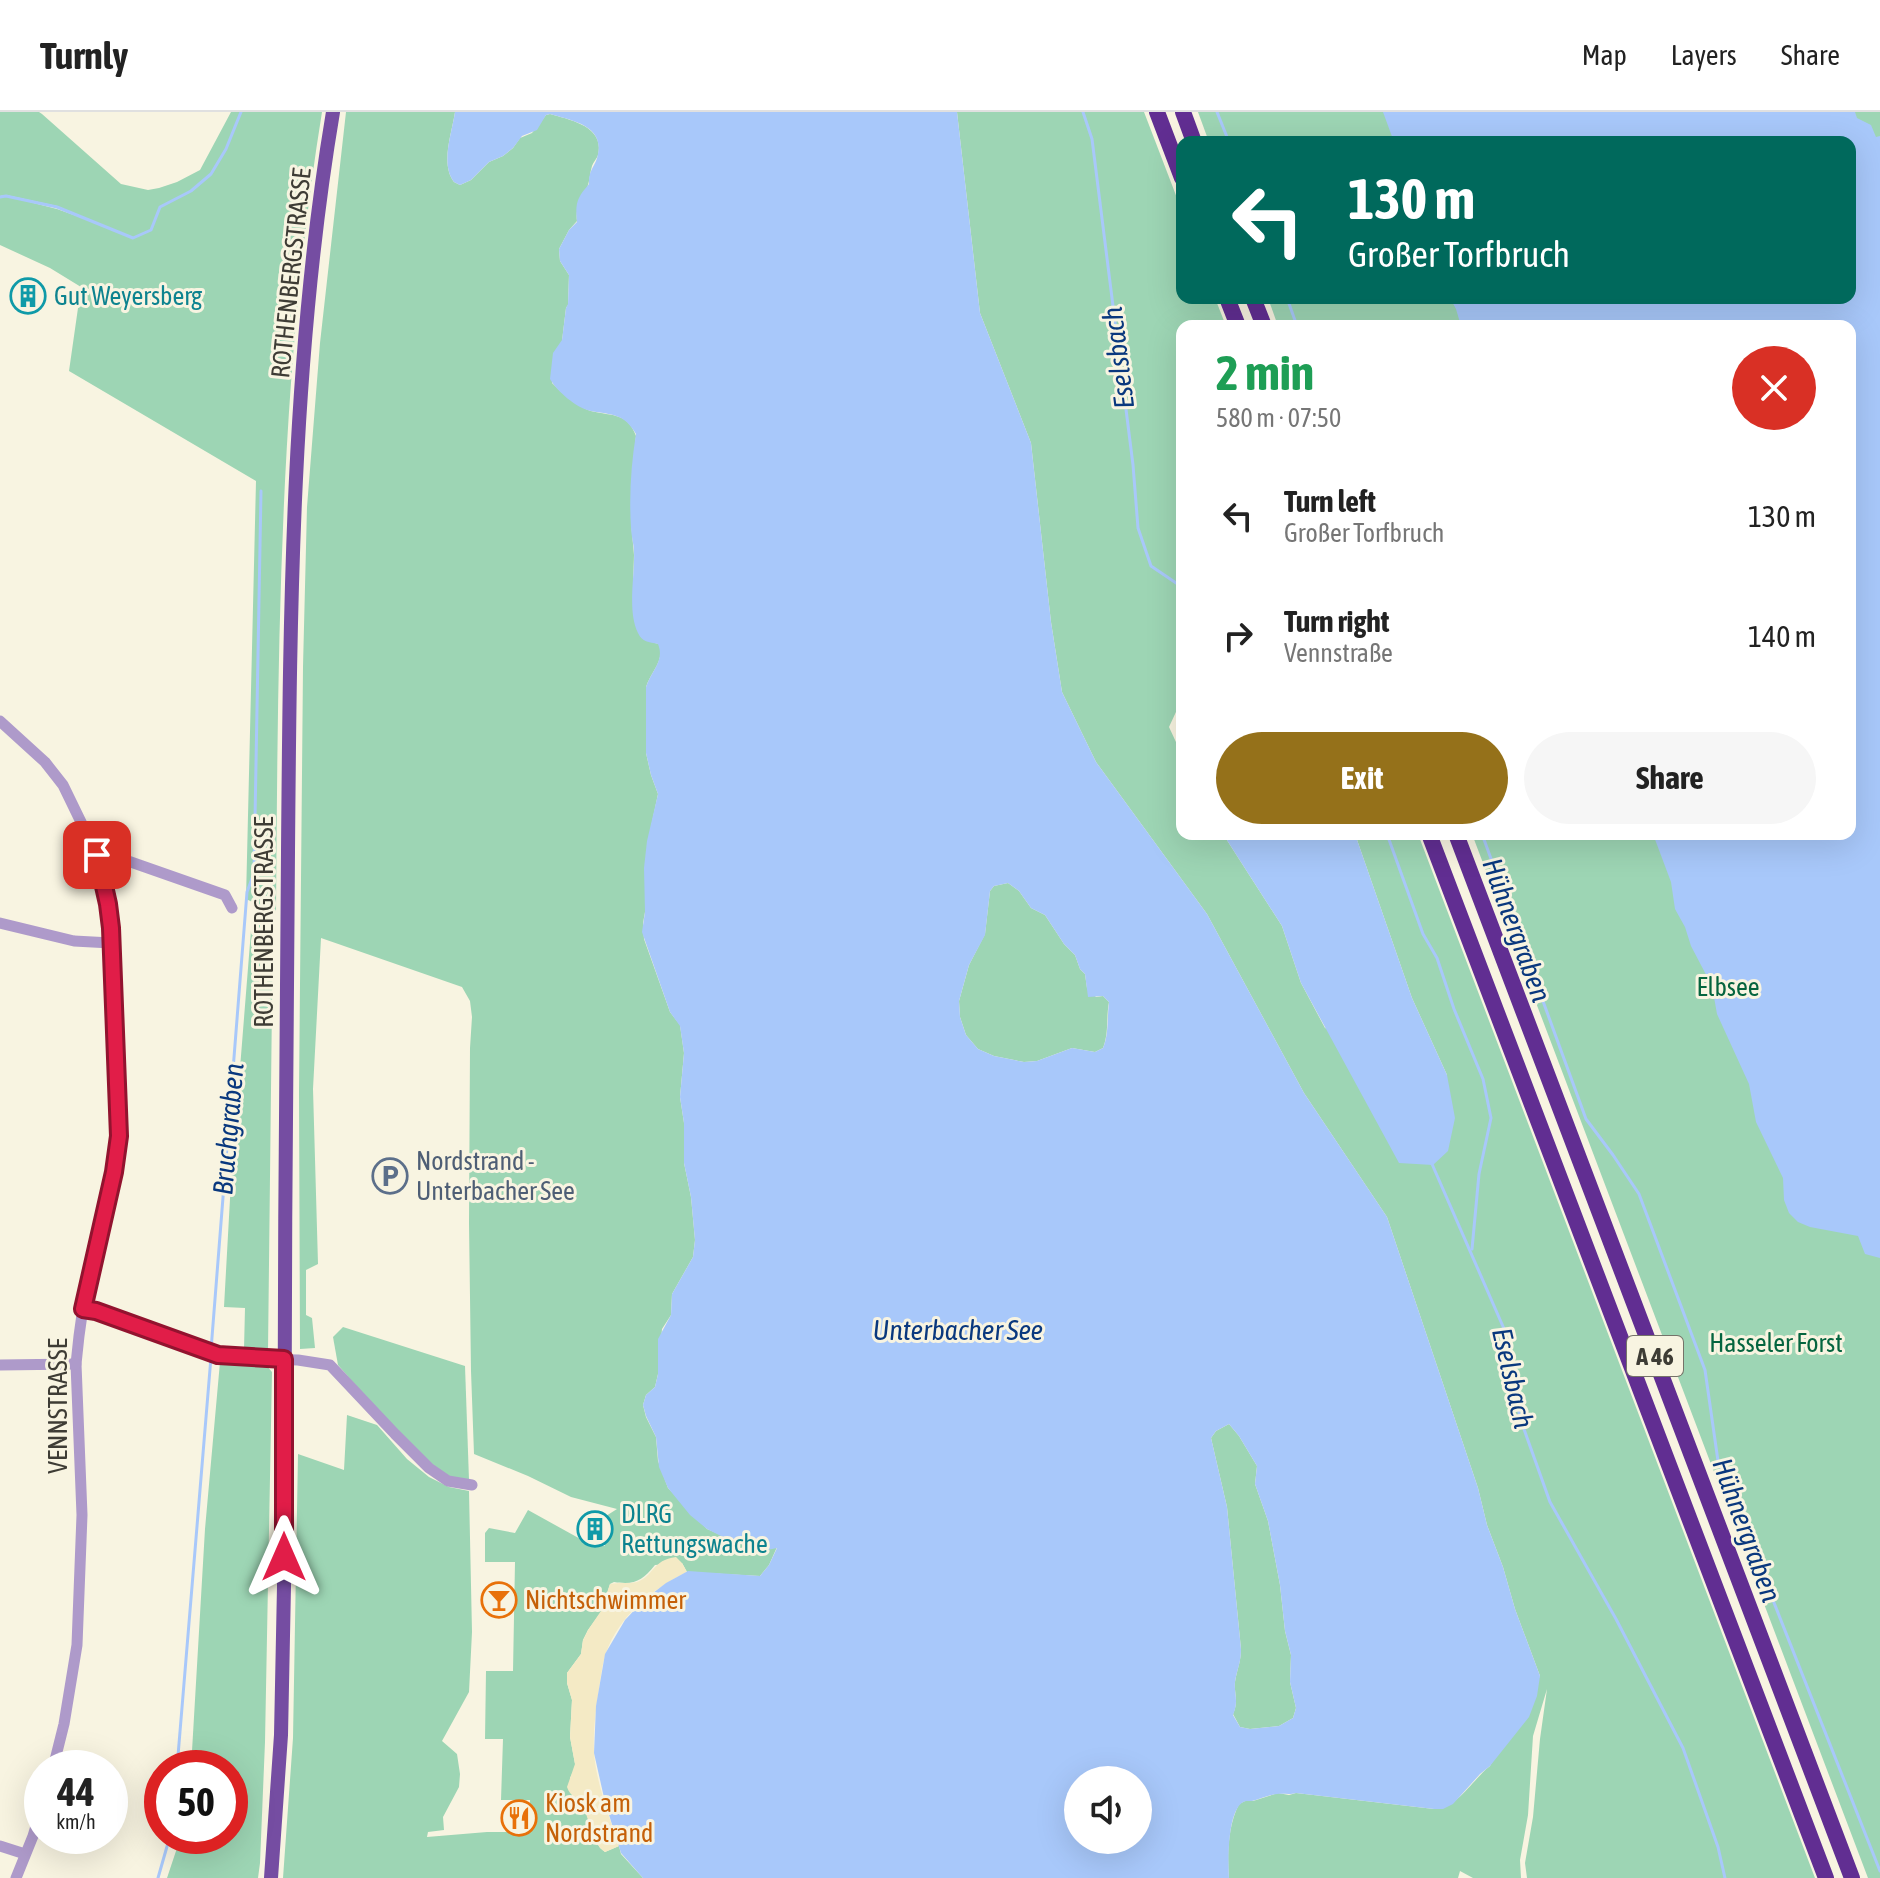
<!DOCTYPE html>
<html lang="en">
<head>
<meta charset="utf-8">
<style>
  :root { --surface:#fff; --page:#f6f6f6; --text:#222; --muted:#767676; --line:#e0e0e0; --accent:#95711a }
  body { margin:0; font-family:"Asap Condensed",sans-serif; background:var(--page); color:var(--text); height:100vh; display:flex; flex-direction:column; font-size:30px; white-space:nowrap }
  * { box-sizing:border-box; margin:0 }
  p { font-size:26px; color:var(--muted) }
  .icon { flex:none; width:44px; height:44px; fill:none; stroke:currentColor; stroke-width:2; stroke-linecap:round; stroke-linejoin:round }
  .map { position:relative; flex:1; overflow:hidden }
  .side { position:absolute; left:1176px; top:208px; width:680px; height:520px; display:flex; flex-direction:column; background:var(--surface); border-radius:16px; box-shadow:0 8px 32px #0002 }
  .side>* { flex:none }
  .guide { position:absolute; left:1176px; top:24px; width:680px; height:168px; border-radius:16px; box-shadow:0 8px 32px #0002; background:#00695c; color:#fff; overflow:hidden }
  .buttons { position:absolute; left:1064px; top:1654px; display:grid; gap:16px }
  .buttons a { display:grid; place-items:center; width:88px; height:88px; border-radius:50%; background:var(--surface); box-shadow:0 8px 32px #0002; font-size:40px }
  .speed { position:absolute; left:24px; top:1638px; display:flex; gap:16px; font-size:40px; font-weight:700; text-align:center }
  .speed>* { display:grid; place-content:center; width:104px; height:104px; border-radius:50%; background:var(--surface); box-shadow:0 8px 32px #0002; line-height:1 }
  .speed small { font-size:20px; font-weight:400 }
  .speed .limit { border:12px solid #d22; background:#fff; color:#111 }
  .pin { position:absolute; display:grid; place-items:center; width:68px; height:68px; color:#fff; margin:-34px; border-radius:16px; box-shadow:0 4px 12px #0006 }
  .me { position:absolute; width:88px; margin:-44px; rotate:0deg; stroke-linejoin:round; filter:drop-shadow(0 0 6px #0008) }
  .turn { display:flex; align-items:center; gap:28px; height:168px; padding:0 40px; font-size:36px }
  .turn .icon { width:104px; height:104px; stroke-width:2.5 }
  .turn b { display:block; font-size:56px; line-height:68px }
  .round { display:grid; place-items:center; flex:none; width:84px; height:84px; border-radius:42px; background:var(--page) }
  .headline { display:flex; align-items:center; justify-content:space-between; height:136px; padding:0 40px }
  h1 { font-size:48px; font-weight:700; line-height:60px; color:#1e9e55 }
  .primary-button { display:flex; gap:16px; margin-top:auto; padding:16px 40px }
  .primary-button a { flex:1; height:92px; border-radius:48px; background:var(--accent); color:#fff; font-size:32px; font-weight:700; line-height:92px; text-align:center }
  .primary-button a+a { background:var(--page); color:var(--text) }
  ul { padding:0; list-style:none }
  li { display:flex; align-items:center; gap:24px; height:120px; padding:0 40px }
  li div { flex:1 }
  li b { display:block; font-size:30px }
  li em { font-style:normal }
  header { display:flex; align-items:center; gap:48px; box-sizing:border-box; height:112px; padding:0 40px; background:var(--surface); border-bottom:2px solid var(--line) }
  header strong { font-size:38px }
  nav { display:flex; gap:44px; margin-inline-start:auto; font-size:28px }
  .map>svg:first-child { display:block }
  .green { fill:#9dd5b4 }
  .sand { fill:#f4eac5 }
  .water { fill:#a8c8fa; fill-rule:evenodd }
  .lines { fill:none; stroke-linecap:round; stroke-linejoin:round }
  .stream { stroke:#a8c8fa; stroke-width:3 }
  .minor { stroke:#ae9aca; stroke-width:11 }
  .major { stroke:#754da2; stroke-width:14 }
  .highway { stroke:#612e92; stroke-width:16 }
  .route-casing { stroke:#92132f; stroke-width:20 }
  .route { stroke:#e11d48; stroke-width:14 }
  .labels { text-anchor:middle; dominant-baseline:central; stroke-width:6; stroke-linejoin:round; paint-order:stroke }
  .shield { fill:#f8f4e1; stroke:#767369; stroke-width:2 }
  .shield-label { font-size:24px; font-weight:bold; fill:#3e3c35 }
  .street-label { font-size:26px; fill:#3e3c35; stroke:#f8f4e1 }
  .culture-label { font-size:26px; fill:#0d838f; stroke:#f8f4e1; text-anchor:start }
  .park-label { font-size:26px; fill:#05653f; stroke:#f8f4e1 }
  .service-label { font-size:26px; fill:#4e5e75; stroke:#f8f4e1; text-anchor:start }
  .food-label { font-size:26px; fill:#c56008; stroke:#f8f4e1; text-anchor:start }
  .water-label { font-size:28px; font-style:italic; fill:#09387e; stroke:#f8f4e1 }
</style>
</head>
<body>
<header>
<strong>Turnly</strong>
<nav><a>Map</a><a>Layers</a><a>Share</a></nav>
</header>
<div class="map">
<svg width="1880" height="1766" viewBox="0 0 1880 1766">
  <rect width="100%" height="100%" fill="#f8f4e1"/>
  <g class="green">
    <path d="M0 0H39L42 2 121 72 148 78 159 76 177 70 200 58 231 0H322C279 265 278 533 276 801L246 787 256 369 69 259 81 175 50 156 0 133V86L6 84 57 97 110 116 57 94 6 83 0 84Z"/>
    <path d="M346 0H455C452 21 440 52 454 70L460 73 471 68 489 50 503 44 513 36 520 26 532 21 546 3 550 2C570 8 605 14 598 43 597 47 593 50 592 54 590 60 590 67 588 73 583 88 575 93 577 109L569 118 559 137 560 149 569 163 568 193 566 196 562 229 552 271C562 281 575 293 588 298 608 305 627 298 636 324L631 375V410L634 443 633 475 655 531 659 532C665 549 651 559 646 575V641L651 663 658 682 651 715 645 800 643 811 644 827 670 900 680 913 684 941 680 985 684 1011V1051L691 1085 695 1128 693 1145 672 1182 671 1203 662 1217 658 1262 655 1275 646 1283 643 1293 646 1305 656 1325 658 1349 668 1376 707 1417 754 1437 762 1439 777 1435 769 1453 760 1464 687 1460 682 1451 655 1453C642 1469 635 1473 614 1470L610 1472 601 1500 588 1518 583 1528 581 1542 567 1561V1571L572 1588 570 1625 575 1652V1656L570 1666 572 1684C589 1694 590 1719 600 1736L605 1740 619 1734 621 1742 643 1766H283L293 1626 298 1342 344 1358 347 1303 377 1313 407 1347 429 1365 449 1375 469 1379 472 1520 469 1580 442 1629 457 1642 460 1662 459 1675 443 1705 444 1718 428 1720 427 1725 487 1720H530V1688H501L503 1627H485L486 1559H513L515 1450H485V1421L489 1416 515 1421 528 1398 593 1434H605L606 1404 617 1397 571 1385 528 1364 474 1342 471 1259 469 1111 470 936 472 905 470 889 462 875 321 826 313 977 318 1152 306 1158V1203L312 1206 315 1236 300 1237 299 980 303 555 307 395 320 231Z"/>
    <path d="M957 0H1144L1182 99V186H1215L1226 214H1182V587L1169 615 1182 643V722H1223L1282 814 1301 871 1325 916 1447 963 1412 886 1355 722H1418L1815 1766H1527L1525 1751 1533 1705 1540 1627 1547 1577 1533 1624 1528 1703 1520 1748 1521 1766H1473L1460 1759 1458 1766H1229C1227 1742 1228 1714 1239 1692L1245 1689H1253L1278 1681 1289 1683 1296 1681 1434 1697C1458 1696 1472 1668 1490 1654L1540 1564 1515 1497 1503 1455 1487 1413 1478 1376 1387 1105 1304 981 1207 802 1096 650 1062 580 1051 510 1031 331 980 201Z"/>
    <path d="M1198 0H1880V1766H1868L1472 722H1850V214H1278L1268 186H1850V30H1209Z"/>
    <path d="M1008 771 1019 779 1031 796 1045 803 1064 832 1075 843 1080 857 1085 862 1087 876 1096 885 1103 884 1109 890C1106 906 1109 921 1103 936L1095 940 1072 936 1037 949 1024 950 994 944 978 937 966 923 960 905 959 889 969 853 985 822 990 779 994 774Z"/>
    <path d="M255 802 273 803 268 1239 244 1237 245 1196 224 1195 231 1069 252 806Z"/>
    <path d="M343 1215 465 1254 469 1368 450 1366 430 1352 379 1300 338 1253 333 1225Z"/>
    <path d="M220 1250 266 1253 272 1260 265 1630 260 1751 258 1766H167L181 1724H230V1656H191L205 1417Z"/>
    <path d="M1229 1312 1239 1324 1257 1354 1255 1372 1268 1409 1280 1473 1285 1519 1291 1543 1290 1570 1296 1596 1293 1606 1279 1614 1250 1617 1240 1615 1233 1602C1239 1588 1234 1583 1235 1570 1237 1557 1241 1550 1241 1537L1227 1395 1211 1326 1216 1319Z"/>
  </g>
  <path class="sand" d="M676 1445 682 1451 687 1460C652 1477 619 1504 606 1541 602 1552 601 1566 599 1577 596 1597 593 1619 594 1639 595 1667 610 1707 619 1734L605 1740C591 1730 590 1709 583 1694 578 1685 570 1685 567 1675L575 1652 570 1625 572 1588 567 1571V1561L581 1542 583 1528 588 1518 601 1499 610 1472C618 1470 629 1472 637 1470 654 1464 652 1448 676 1445Z"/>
  <g class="water">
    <path d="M455 0H957L980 201 1031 331 1051 510 1062 580 1096 650 1207 802 1304 981 1387 1105 1478 1376 1487 1413 1503 1455 1515 1497 1540 1564 1537 1584 1529 1605 1490 1654 1480 1662 1453 1692 1443 1697H1434L1296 1681C1289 1683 1284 1681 1277 1682 1268 1683 1261 1687 1252 1689 1250 1689 1248 1689 1246 1689 1227 1693 1228 1750 1229 1766H643L621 1741 605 1690 594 1641 596 1594 605 1542 625 1508 644 1488 666 1471 688 1459 760 1464 769 1453 777 1436 762 1439 729 1428 707 1417 690 1403 668 1376 659 1355 656 1325 646 1304 643 1293 646 1283 655 1275 658 1262V1227L671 1203 672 1182 693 1145 695 1128 691 1085 684 1051V1011L680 985 684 941 680 914 670 900 642 820 645 800 644 756 647 729 658 682 651 663 646 641V575C651 559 665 549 658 532 649 530 642 530 638 521 627 499 635 464 634 440 634 432 631 424 631 415 629 385 631 352 636 322 624 301 612 303 591 299 576 296 557 279 550 267L553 241 562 228 566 196 568 192 569 163 560 149 559 137 569 118 577 110C575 91 577 86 589 72 588 58 596 54 598 42 604 13 570 8 550 2L546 3 537 18 522 24 513 36 503 44 489 50 471 68 460 73 454 70C440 52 452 21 455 0ZM1008 771 1019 779 1031 796 1045 803 1064 832 1075 843 1080 857 1085 862 1088 885 1103 884 1109 890C1107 906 1109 922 1103 936L1095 940 1072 936 1037 949 1024 950 994 944 978 937 966 923 960 905 959 889 969 853 985 823 990 779 994 774ZM1229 1312 1239 1324 1257 1354 1255 1372 1268 1409 1280 1473 1285 1519 1291 1543 1290 1570 1296 1596 1293 1606 1279 1614 1250 1617 1240 1615 1233 1603C1239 1588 1234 1583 1235 1570 1237 1557 1241 1551 1241 1537L1227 1395 1211 1326 1216 1319ZM1078 1668H1138V1728H1078Z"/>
    <path d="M1383 0H1855L1857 6 1871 13 1876 25 1880 24V1146L1865 1142 1858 1124 1810 1115 1798 1110 1789 1101 1784 1088 1783 1066 1756 1010 1749 972 1717 902 1712 874 1691 834 1685 815 1675 797 1671 770 1653 722H1850V214H1461L1456 197 1450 186H1850V30H1394Z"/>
    <path d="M1223 722H1355L1412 886 1447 963 1455 1006 1448 1039 1433 1053 1399 1051 1301 871 1282 814Z"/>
  </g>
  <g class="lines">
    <g class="stream">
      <path d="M1083 0 1092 27 1133 353 1138 416 1151 454 1182 475"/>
      <path d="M1217 0 1229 30"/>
      <path d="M0 85 6 84 57 95 133 126 151 118 160 95 191 79 211 62 226 37 241 0"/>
      <path d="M1287 186 1297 214"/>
      <path d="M1387 722 1423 822 1437 846 1454 897 1483 967 1491 1006 1479 1062 1472 1137"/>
      <path d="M1482 722 1586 1007 1613 1043 1639 1082 1705 1258 1718 1349 1880 1759"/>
      <path d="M1432 1052 1505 1219 1520 1306 1550 1390 1616 1507 1683 1636 1718 1735 1725 1766"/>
      <path d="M211 1238 247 780 254 761 261 379"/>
      <path d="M177 1656 211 1245"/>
      <path d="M158 1766 170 1724"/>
    </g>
    <g class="minor">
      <path d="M0 609 45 650 63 673 97 743 108 792 111 816 119 1024 114 1060 85 1181 79 1224 76 1252 82 1403 77 1533 64 1612 53 1656"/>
      <path d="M97 743 108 742 225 783 232 796"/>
      <path d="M0 811 74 829 111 831"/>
      <path d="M83 1197 96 1199 218 1243 265 1247 298 1248 330 1253 395 1322 429 1356 448 1369 472 1373"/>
      <path d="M0 1253 76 1252"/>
      <path d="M0 1734 25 1742"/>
      <path d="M16 1766 33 1724 42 1694"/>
    </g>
    <path class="major" d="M271 1766 281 1623 284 1474C284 1229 286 985 288 740 290 494 292 243 333 0"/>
    <g class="highway">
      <path d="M1157 0 1182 66"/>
      <path d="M1183 0 1194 30"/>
      <path d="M1227 186 1238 214"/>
      <path d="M1253 186 1264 214"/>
      <path d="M1429 722 1826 1766"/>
      <path d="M1456 722 1852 1766"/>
    </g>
  </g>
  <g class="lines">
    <defs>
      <path id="route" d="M97 743 108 792 111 816 119 1024 114 1060 83 1197 96 1199 218 1243 284 1247V1445"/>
    </defs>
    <use href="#route" class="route-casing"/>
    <use href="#route" class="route"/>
  </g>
  <defs>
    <symbol id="building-ring" viewBox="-11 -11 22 22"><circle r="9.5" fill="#f8f4e1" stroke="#0f9aa8" stroke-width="1.5"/><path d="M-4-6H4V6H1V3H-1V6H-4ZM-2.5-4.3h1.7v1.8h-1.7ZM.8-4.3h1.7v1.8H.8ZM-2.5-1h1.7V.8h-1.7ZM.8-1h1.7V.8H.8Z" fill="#0f9aa8"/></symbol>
    <symbol id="parking-ring" viewBox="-11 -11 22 22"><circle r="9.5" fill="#f8f4e1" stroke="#5c6f8a" stroke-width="1.5"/><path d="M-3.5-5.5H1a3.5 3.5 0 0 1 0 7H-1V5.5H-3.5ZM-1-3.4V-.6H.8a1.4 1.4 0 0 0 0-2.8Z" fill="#5c6f8a"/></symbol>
    <symbol id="bar-ring" viewBox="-11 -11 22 22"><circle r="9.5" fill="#f8f4e1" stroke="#e8710a" stroke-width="1.5"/><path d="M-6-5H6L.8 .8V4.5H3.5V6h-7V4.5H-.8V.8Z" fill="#e8710a"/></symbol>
    <symbol id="restaurant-ring" viewBox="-11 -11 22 22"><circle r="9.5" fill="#f8f4e1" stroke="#e8710a" stroke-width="1.5"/><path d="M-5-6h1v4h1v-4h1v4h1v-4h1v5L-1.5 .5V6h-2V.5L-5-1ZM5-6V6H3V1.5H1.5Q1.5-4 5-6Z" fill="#e8710a"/></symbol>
  </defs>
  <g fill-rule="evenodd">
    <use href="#building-ring" x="8" y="164" width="40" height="40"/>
    <use href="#parking-ring" x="370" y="1044" width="40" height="40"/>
    <use href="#building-ring" x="575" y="1397" width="40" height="40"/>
    <use href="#bar-ring" x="479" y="1468" width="40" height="40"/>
    <use href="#restaurant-ring" x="499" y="1686" width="40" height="40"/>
  </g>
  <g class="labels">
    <rect class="shield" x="1627" y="1224" width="56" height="40" rx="6"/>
    <g class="shield-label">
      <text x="1655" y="1244">A 46</text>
    </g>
    <g class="street-label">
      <text transform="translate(291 161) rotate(-84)">ROTHENBERGSTRASSE</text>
      <text transform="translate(264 810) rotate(-90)">ROTHENBERGSTRASSE</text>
      <text transform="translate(58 1294) rotate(-90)">VENNSTRASSE</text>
    </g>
    <g class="culture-label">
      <text x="54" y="184">Gut Weyersberg</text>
      <text x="621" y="1402">DLRG<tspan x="621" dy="30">Rettungswache</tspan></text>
    </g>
    <g class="park-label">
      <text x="1728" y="875">Elbsee</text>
      <text x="1776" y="1231">Hasseler Forst</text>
    </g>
    <g class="service-label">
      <text x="416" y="1049">Nordstrand -<tspan x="416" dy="30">Unterbacher See</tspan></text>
    </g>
    <g class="food-label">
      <text x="525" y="1488">Nichtschwimmer</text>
      <text x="545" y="1691">Kiosk am<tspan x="545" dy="30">Nordstrand</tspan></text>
    </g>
    <g class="water-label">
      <text transform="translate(1118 246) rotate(-97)">Eselsbach</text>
      <text transform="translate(1517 818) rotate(70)">Hühnergraben</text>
      <text transform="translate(228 1017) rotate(-85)">Bruchgraben</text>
      <text x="958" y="1218">Unterbacher See</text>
      <text transform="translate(1513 1266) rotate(77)">Eselsbach</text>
      <text transform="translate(1747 1418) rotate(70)">Hühnergraben</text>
    </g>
  </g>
</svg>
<div class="buttons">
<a><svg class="icon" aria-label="sound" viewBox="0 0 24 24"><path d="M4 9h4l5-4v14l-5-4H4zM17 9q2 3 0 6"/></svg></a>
</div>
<div class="speed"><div>44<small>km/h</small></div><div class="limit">50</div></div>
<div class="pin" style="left:97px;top:743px;background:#d93025"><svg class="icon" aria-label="arrive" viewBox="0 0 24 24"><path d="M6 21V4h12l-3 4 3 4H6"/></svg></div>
<svg class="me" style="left:284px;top:1445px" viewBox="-20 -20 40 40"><path d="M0-17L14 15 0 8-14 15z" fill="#e11d48" stroke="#fff" stroke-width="4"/></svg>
<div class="guide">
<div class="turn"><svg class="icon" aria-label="left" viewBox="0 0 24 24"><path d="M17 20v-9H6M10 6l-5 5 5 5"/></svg><div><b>130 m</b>Großer Torfbruch</div></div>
</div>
<section class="side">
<div class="headline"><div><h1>2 min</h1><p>580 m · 07:50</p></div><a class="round" style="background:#d93025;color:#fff"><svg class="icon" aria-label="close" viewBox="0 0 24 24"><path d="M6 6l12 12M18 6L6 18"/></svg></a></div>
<ul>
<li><svg class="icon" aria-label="left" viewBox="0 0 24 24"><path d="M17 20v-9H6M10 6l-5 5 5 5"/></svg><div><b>Turn left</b><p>Großer Torfbruch</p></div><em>130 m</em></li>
<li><svg class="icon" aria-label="right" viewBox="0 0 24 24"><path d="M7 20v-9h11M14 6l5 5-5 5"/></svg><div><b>Turn right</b><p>Vennstraße</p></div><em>140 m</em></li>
</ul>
<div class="primary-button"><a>Exit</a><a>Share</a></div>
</section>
</div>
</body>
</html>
